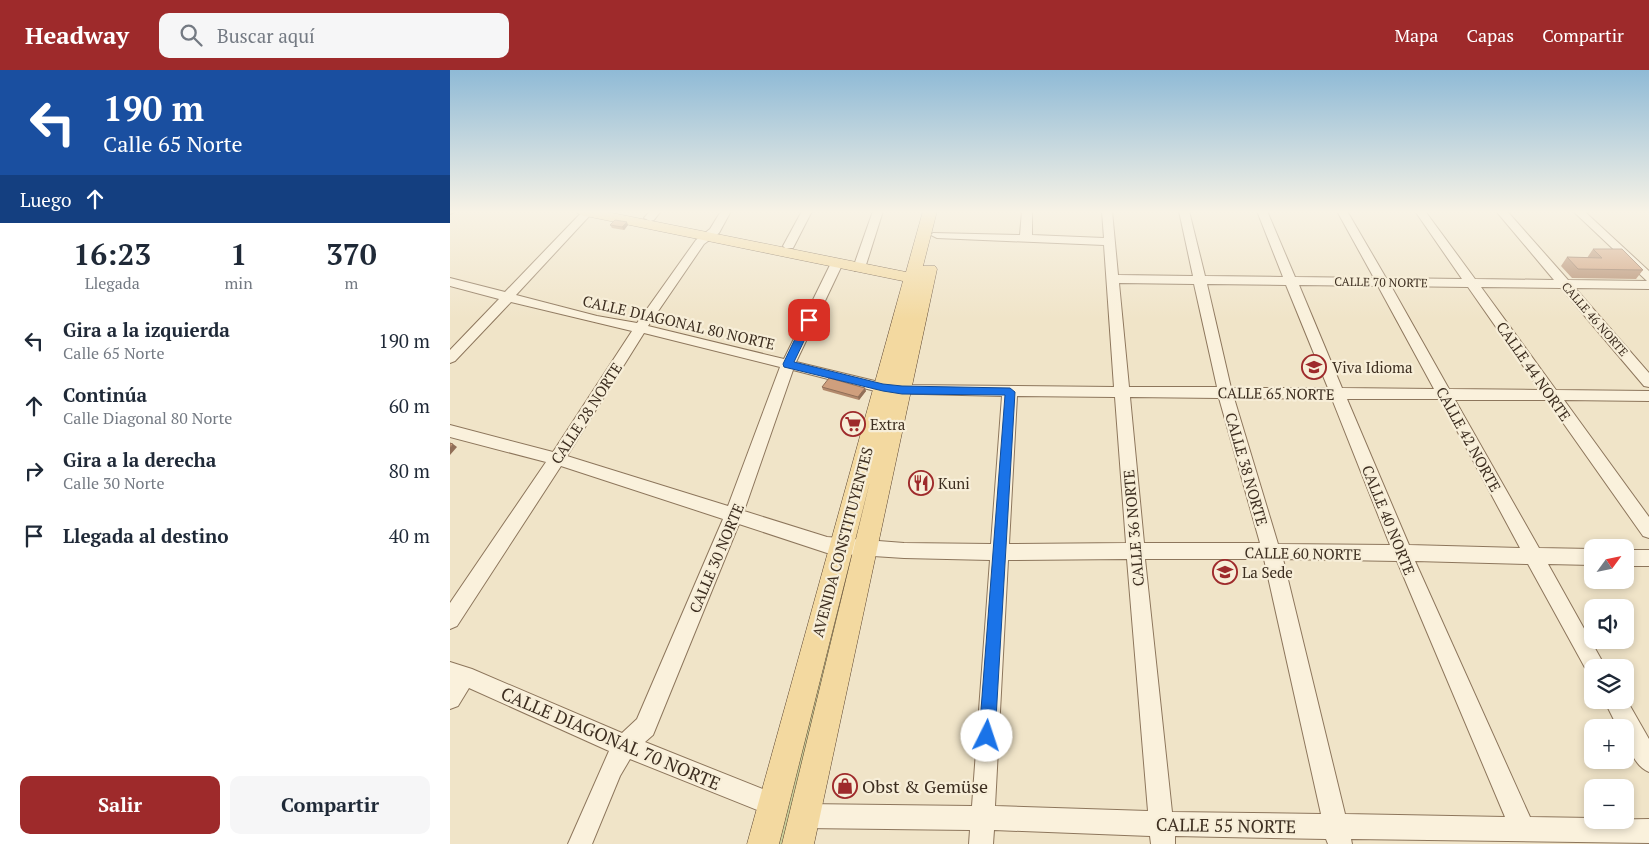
<!DOCTYPE html>
<html lang="es">
<head>
<meta charset="utf-8">
<style>
  :root { --surface:#fff; --page:#f6f6f7; --text:#1f2937; --muted:#747a83; --accent:#9e2a2b }
  body { margin:0; font-family:"PT Serif",serif; background:var(--page); color:var(--text); height:100vh; display:flex; flex-direction:column; font-size:19px; white-space:nowrap }
  * { box-sizing:border-box; margin:0 }
  p { font-size:16px; color:var(--muted) }
  .icon { flex:none; width:28px; height:28px; fill:none; stroke:currentColor; stroke-width:2; stroke-linecap:round; stroke-linejoin:round }
  .map { position:relative; flex:1; overflow:hidden }
  .details { display:flex; flex-direction:column; background:var(--surface); width:450px }
  .details>* { flex:none }
  .hud { background:#1a4fa0; color:#fff; overflow:hidden }
  .needle { width:32px; rotate:57deg }
  .buttons { position:absolute; left:1134px; top:469px; display:grid; gap:10px }
  .buttons a { display:grid; place-items:center; width:50px; height:50px; border-radius:10px; background:var(--surface); box-shadow:0 2px 8px #0003; font-size:25px }
  .pin { position:absolute; display:grid; place-items:center; width:42px; height:42px; color:#fff; margin:-21px; border-radius:10px; box-shadow:0 2px 8px #0006 }
  .me { position:absolute; width:55px; margin:-28px; rotate:4deg; stroke-linejoin:round; filter:drop-shadow(0 0 4px #0008) }
  .turn { display:flex; align-items:center; gap:18px; height:105px; padding:0 20px; font-size:22px }
  .turn .icon { width:65px; height:65px; stroke-width:2.5 }
  .turn b { display:block; font-size:35px; line-height:42px }
  .then { display:flex; align-items:center; height:48px; padding:0 20px; background:#0003; gap:10px; font-size:19px }
  .eta { display:flex; justify-content:space-evenly; align-items:center; height:85px; text-align:center }
  .eta b { font-size:30px; font-weight:800; line-height:35px }
  .button { display:flex; gap:10px; margin-top:auto; padding:10px 20px }
  .button a { flex:1; height:58px; border-radius:10px; background:var(--accent); color:#fff; font-size:20px; font-weight:800; line-height:58px; text-align:center }
  .button a+a { background:var(--page); color:var(--text) }
  ul { padding:0; list-style:none }
  li { display:flex; align-items:center; gap:15px; height:65px; padding:0 20px }
  li div { flex:1 }
  li b { display:block; font-size:19px }
  li em { font-style:normal }
  header { display:flex; align-items:center; gap:30px; box-sizing:border-box; height:70px; padding:0 25px; background:var(--accent); color:#fff }
  header strong { font-size:24px }
  nav { display:flex; gap:28px; margin-inline-start:auto; font-size:18px }
  .search { width:350px; height:45px; background:var(--page); display:flex; align-items:center; gap:12px; box-sizing:border-box; padding:0 18px; border-radius:10px; color:var(--muted); font-size:19px }
  main { display:flex; flex:1; min-height:0 }
  .map>svg:first-child { display:block }
  .green { fill:#c9cf9b }
  .lines { fill:none; stroke-linecap:round; stroke-linejoin:round }
  .minor-casing { stroke:#8d765c; stroke-width:2 }
  .major-casing { stroke:#5b4430; stroke-width:1 }
  .minor { fill:#faf1dc; fill-rule:evenodd }
  .major { fill:#f3d9a0; fill-rule:evenodd }
  .wall { fill:#b2896c }
  .shaded-wall { fill:#916f58 }
  .building { fill:#cf9f7d; stroke:#916f58 }
  .route { fill:#1a73e8; stroke:#114b97 }
  .labels { text-anchor:middle; dominant-baseline:central; stroke-width:4.5; stroke-linejoin:round; paint-order:stroke }
  .far-street-label { font-size:12px; fill:#3d2e20; stroke:#f7eed8 }
  .street-label { font-size:15px; fill:#3d2e20; stroke:#f7eed8 }
  .poi-label { font-size:15px; fill:#3d2e20; stroke:#f7eed8; text-anchor:start }
  .near-street-label { font-size:18px; fill:#3d2e20; stroke:#f7eed8 }
  .near-poi-label { font-size:18px; fill:#3d2e20; stroke:#f7eed8; text-anchor:start }
</style>
</head>
<body>
<header>
<strong>Headway</strong>
<div class="search"><svg class="icon" aria-label="search" viewBox="0 0 24 24"><circle cx="10" cy="10" r="6"/><path d="M15 15l6 6"/></svg>Buscar aquí</div>
<nav><a>Mapa</a><a>Capas</a><a>Compartir</a></nav>
</header>
<main>
<section class="details">
<div class="hud">
<div class="turn"><svg class="icon" aria-label="left" viewBox="0 0 24 24"><path d="M17 20v-9H6M10 6l-5 5 5 5"/></svg><div><b>190 m</b>Calle 65 Norte</div></div>
<div class="then">Luego<svg class="icon" aria-label="ahead" viewBox="0 0 24 24"><path d="M12 20V5M6 11l6-6 6 6"/></svg></div>
</div>
<div class="eta">
<div><b>16:23</b><p>Llegada</p></div>
<div><b>1</b><p>min</p></div>
<div><b>370</b><p>m</p></div>
</div>
<ul>
<li><svg class="icon" aria-label="left" viewBox="0 0 24 24"><path d="M17 20v-9H6M10 6l-5 5 5 5"/></svg><div><b>Gira a la izquierda</b><p>Calle 65 Norte</p></div><em>190 m</em></li>
<li><svg class="icon" aria-label="ahead" viewBox="0 0 24 24"><path d="M12 20V5M6 11l6-6 6 6"/></svg><div><b>Continúa</b><p>Calle Diagonal 80 Norte</p></div><em>60 m</em></li>
<li><svg class="icon" aria-label="right" viewBox="0 0 24 24"><path d="M7 20v-9h11M14 6l5 5-5 5"/></svg><div><b>Gira a la derecha</b><p>Calle 30 Norte</p></div><em>80 m</em></li>
<li><svg class="icon" aria-label="arrive" viewBox="0 0 24 24"><path d="M6 21V4h12l-3 4 3 4H6"/></svg><div><b>Llegada al destino</b></div><em>40 m</em></li>
</ul>
<div class="button"><a>Salir</a><a>Compartir</a></div>
</section>
<div class="map">
<svg width="1199" height="774" viewBox="0 0 1199 774">
  <rect width="100%" height="100%" fill="#f0e4c8"/>
  <path class="green" d="M396 492H404L336 774H325Z"/>
  <g class="lines">
    <defs>
      <g id="minor">
        <path d="M0 141H6L0 144Z"/>
        <path d="M133 141 143 142 66 225 147 246 187 253 246 170 260 159 271 141H281L269 163 254 174 198 256 334 289 381 193 387 189 393 193 346 292 433 313 452 315 664 317 654 175 487 168 481 165 483 163 570 165 572 141H582V165L654 168 652 141H662L668 205 743 206 729 141H739L755 206 833 207 807 141H817L845 207 924 208 887 141H897L936 208 1012 209 965 141H975L1025 209 1104 210 1046 141H1057L1118 210 1197 211 1123 141H1134L1199 201V219L1125 218 1199 303V317L1194 316 1111 218 1031 217 1106 320 1199 321V331L1114 330 1199 447V468L1193 466 1097 330H1005L1089 478 1142 479V495L1098 494 1156 598H1142V607L1139 605 1078 494 965 491 1080 747 1142 748V750L1199 749V773L901 769 902 774H878L876 769 725 766V774H701L700 766 544 760 543 774H519L520 760 354 758 345 755 342 746 345 737 354 734 522 736 540 490 454 488 377 483 289 454 203 665 195 672 330 726 334 734 330 742 322 746 180 689 170 706 142 774H118L159 681 19 618 8 636 0 639V592L22 599 172 663 187 649 273 449 111 396 7 556 0 559V533L96 392 0 367V355L103 382 182 261 61 232 5 291 0 293V280L49 229 0 216V208L55 222ZM669 213 744 214 767 317H679ZM757 214 836 215 878 318H781ZM849 215 928 216 984 319 892 318ZM941 216 1018 217 1090 320 999 319ZM194 263 330 297 278 436 117 386ZM343 300 433 323 552 326 541 474 454 473 377 467 294 441ZM567 326 665 327 676 473 559 474ZM680 327 769 328 810 473H694ZM784 328 882 329 940 475 828 474ZM897 329H990L1070 478 959 475ZM677 489 698 741 545 736 558 490ZM695 489H814L871 744 722 742ZM833 489 947 491 1055 747 895 744Z"/>
        <path d="M200 141H211L204 150 200 151 194 148Z"/>
        <path d="M352 141H362L343 178H335L333 176Z"/>
        <path d="M423 141H433L415 198 413 201H405L403 198Z"/>
        <rect x="1175" y="480" width="24" height="16"/>
        <path d="M1175 627 1199 669V702C1184 696 1175 673 1175 658H1168L1154 630H1175Z"/>
      </g>
      <path id="major" d="M124 141H152L456 202 473 141H487L473 196H485L487 199 364 774H332L420 411 329 774H297L453 211 131 145Z"/>
    </defs>
    <use href="#minor" class="minor-casing"/>
    <use href="#major" class="major-casing"/>
    <use href="#minor" class="minor"/>
    <use href="#major" class="major"/>
  </g>
  <g class="wall">
    <path d="M160 155H178L174 160 162 158Z"/>
    <path d="M1143 179 1193 200 1186 209 1122 208 1111 196 1117 187 1137 188Z"/>
    <path d="M372 317 416 321 409 330 373 320Z"/>
  </g>
  <g class="shaded-wall">
    <path d="M177 152 178 155 174 160 172 157Z"/>
    <path d="M415 318 416 321 409 330 408 327Z"/>
    <path d="M3 374 7 377 0 385V378Z"/>
  </g>
  <g class="building">
    <path d="M165 150 177 152 172 157 160 155Z"/>
    <path d="M1143 179H1172L1193 200 1128 199 1117 187 1152 188Z"/>
    <path d="M379 308 415 318 408 327 372 317Z"/>
    <path d="M0 373 3 374 0 378Z"/>
  </g>
  <linearGradient id="sky" x2="0" y2="1"><stop stop-color="#8fbad6"/><stop offset="0.57" stop-color="#f8f3e6"/><stop offset="1" stop-color="#f8f3e6" stop-opacity="0"/></linearGradient>
  <rect width="1199" height="249" fill="url(#sky)"/>
  <path class="route" d="M359 247 364 250 344 292 433 314 452 316 560 318 565 322 545 666 543 672 537 674 531 672 529 666 555 325 452 324 433 321 334 297 333 294 354 250Z"/>
  <defs>
    <symbol id="school-ring" viewBox="-11 -11 22 22"><circle r="9.5" fill="#f7eed8" stroke="#9e2a2b" stroke-width="1.5"/><path d="M0-5L7-2L0 1L-7-2ZM-4 1L0 2.5L4 1V4Q0 6-4 4Z" fill="#9e2a2b"/></symbol>
    <symbol id="supermarket-ring" viewBox="-11 -11 22 22"><circle r="9.5" fill="#f7eed8" stroke="#9e2a2b" stroke-width="1.5"/><path d="M-6-5.5h2.5l.6 2H6L4.5 2H-2.5L-4.4-4H-6ZM-1.5 3.2a1.3 1.3 0 1 0 .1 0ZM3 3.2a1.3 1.3 0 1 0 .1 0Z" fill="#9e2a2b"/></symbol>
    <symbol id="restaurant-ring" viewBox="-11 -11 22 22"><circle r="9.5" fill="#f7eed8" stroke="#9e2a2b" stroke-width="1.5"/><path d="M-5-6h1v4h1v-4h1v4h1v-4h1v5L-1.5 .5V6h-2V.5L-5-1ZM5-6V6H3V1.5H1.5Q1.5-4 5-6Z" fill="#9e2a2b"/></symbol>
    <symbol id="shop-ring" viewBox="-11 -11 22 22"><circle r="9.5" fill="#f7eed8" stroke="#9e2a2b" stroke-width="1.5"/><path d="M-5-2.5h2.3a2.7 3.5 0 0 1 5.4 0H5L5.5 6h-11ZM-1.5-2.5h3a1.5 2.3 0 0 0-3 0Z" fill="#9e2a2b"/></symbol>
  </defs>
  <g fill-rule="evenodd">
    <use href="#school-ring" x="850" y="283" width="28" height="28"/>
    <use href="#supermarket-ring" x="389" y="340" width="28" height="28"/>
    <use href="#restaurant-ring" x="457" y="399" width="28" height="28"/>
    <use href="#school-ring" x="761" y="488" width="28" height="28"/>
    <use href="#shop-ring" x="381" y="702" width="28" height="28"/>
  </g>
  <g class="labels">
    <g class="far-street-label">
      <text transform="translate(931 212) rotate(1)">CALLE 70 NORTE</text>
      <text transform="translate(1145 249) rotate(49)">CALLE 46 NORTE</text>
    </g>
    <g class="street-label">
      <text transform="translate(229 252) rotate(13)">CALLE DIAGONAL 80 NORTE</text>
      <text transform="translate(1084 301) rotate(55)">CALLE 44 NORTE</text>
      <text transform="translate(826 323) rotate(1)">CALLE 65 NORTE</text>
      <text transform="translate(136 343) rotate(-57)">CALLE 28 NORTE</text>
      <text transform="translate(1019 369) rotate(61)">CALLE 42 NORTE</text>
      <text transform="translate(797 399) rotate(74)">CALLE 38 NORTE</text>
      <text transform="translate(939 450) rotate(68)">CALLE 40 NORTE</text>
      <text transform="translate(683 458) rotate(-95)">CALLE 36 NORTE</text>
      <text transform="translate(392 472) rotate(-75)">AVENIDA CONSTITUYENTES</text>
      <text transform="translate(853 483) rotate(1)">CALLE 60 NORTE</text>
      <text transform="translate(266 488) rotate(-67)">CALLE 30 NORTE</text>
    </g>
    <g class="poi-label">
      <text x="882" y="297">Viva Idioma</text>
      <text x="420" y="354">Extra</text>
      <text x="488" y="413">Kuni</text>
      <text x="792" y="502">La Sede</text>
    </g>
    <g class="near-street-label">
      <text transform="translate(161 668) rotate(23)">CALLE DIAGONAL 70 NORTE</text>
      <text transform="translate(776 755) rotate(1)">CALLE 55 NORTE</text>
    </g>
    <g class="near-poi-label">
      <text x="412" y="716">Obst &amp; Gemüse</text>
    </g>
  </g>
</svg>
<div class="buttons">
<a><svg class="needle" viewBox="-14 -14 28 28"><path d="M0-13l5 13h-10z" fill="#e53935"/><path d="M0 13l5-13h-10z" fill="#747a83"/></svg></a>
<a><svg class="icon" aria-label="sound" viewBox="0 0 24 24"><path d="M4 9h4l5-4v14l-5-4H4zM17 9q2 3 0 6"/></svg></a>
<a><svg class="icon" aria-label="layers" viewBox="0 0 24 24"><path d="M12 4l9 5-9 5-9-5zM3 14l9 5 9-5"/></svg></a>
<a>+</a>
<a>−</a>
</div>
<div class="pin" style="left:359px;top:250px;background:#d93025"><svg class="icon" aria-label="arrive" viewBox="0 0 24 24"><path d="M6 21V4h12l-3 4 3 4H6"/></svg></div>
<svg class="me" style="left:537px;top:666px" viewBox="-20 -20 40 40"><circle r="19" fill="#fff"/><path d="M0-13L10 11 0 6-10 11z" fill="#1a73e8"/></svg>
</div>
</main>
</body>
</html>
